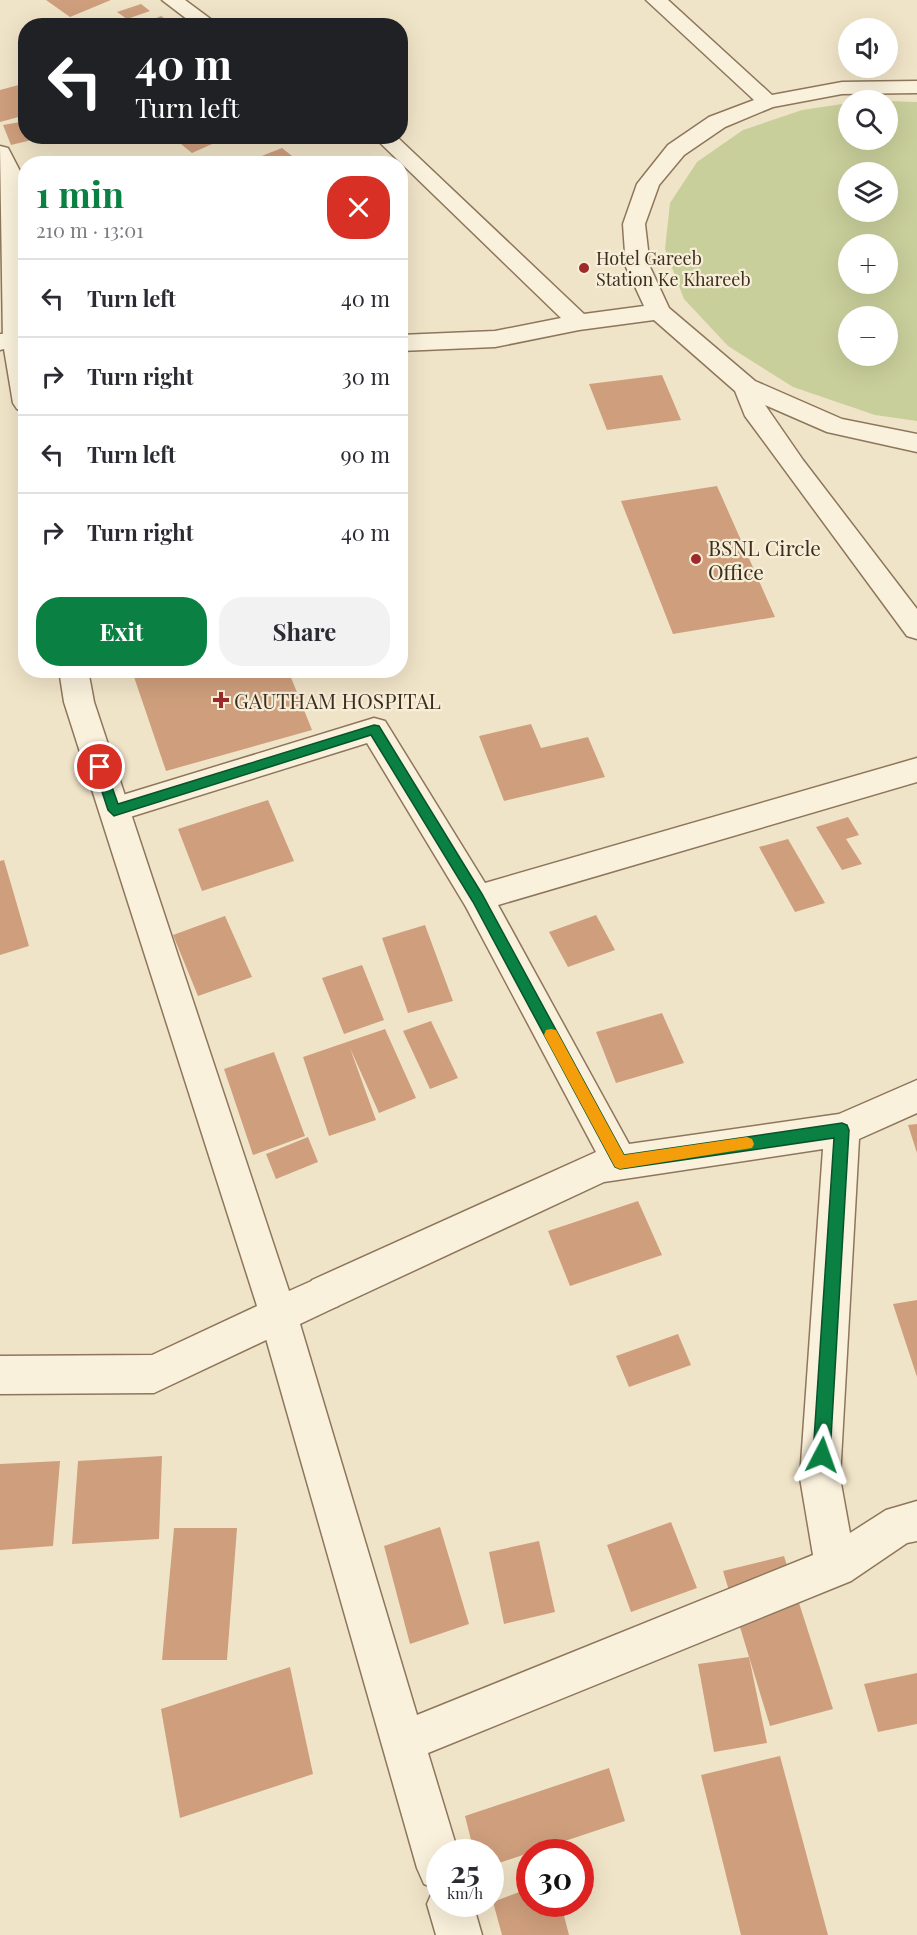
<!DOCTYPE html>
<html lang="en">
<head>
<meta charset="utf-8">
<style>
  :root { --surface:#fff; --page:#f2f2f3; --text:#2b2b33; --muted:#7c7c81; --line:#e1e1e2; --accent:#0b8043 }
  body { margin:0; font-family:"Playfair Display",serif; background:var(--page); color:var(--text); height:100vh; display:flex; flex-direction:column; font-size:22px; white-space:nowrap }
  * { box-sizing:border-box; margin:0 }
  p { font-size:20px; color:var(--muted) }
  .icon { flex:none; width:33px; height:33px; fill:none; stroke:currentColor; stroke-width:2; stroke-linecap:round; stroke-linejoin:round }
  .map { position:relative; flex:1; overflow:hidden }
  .panel { position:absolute; left:18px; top:156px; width:390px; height:522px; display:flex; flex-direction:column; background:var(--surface); border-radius:24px; box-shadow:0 6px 24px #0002 }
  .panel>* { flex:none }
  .banner { position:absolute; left:18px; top:18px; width:390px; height:126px; border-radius:24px; box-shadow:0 6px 24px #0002; background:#202124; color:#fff; overflow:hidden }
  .fabs { position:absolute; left:838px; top:18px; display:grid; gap:12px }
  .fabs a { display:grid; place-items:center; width:60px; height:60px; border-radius:50%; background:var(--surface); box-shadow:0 6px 24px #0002; font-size:30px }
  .speed { position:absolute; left:426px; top:1839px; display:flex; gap:12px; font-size:30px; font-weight:700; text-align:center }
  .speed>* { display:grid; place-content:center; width:78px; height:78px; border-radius:50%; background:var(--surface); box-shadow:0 6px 24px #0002; line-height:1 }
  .speed small { font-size:15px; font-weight:400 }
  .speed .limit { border:9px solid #d22; background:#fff; color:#111 }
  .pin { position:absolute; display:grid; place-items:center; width:51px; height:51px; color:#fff; margin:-26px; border:3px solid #fff; border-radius:50%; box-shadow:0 2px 6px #0007 }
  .me { position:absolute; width:66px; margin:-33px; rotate:4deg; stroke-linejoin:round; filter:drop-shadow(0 0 4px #0008) }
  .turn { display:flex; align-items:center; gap:21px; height:126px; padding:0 18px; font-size:27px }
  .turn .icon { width:78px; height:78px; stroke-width:2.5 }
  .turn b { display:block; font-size:42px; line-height:51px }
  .round { display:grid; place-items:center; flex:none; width:63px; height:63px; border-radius:24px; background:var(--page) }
  .summary { display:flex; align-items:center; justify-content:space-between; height:102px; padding:0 18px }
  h1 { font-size:36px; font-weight:700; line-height:45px; color:var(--accent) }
  .cta { display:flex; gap:12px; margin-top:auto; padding:12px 18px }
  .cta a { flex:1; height:69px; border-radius:24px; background:var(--accent); color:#fff; font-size:24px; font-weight:700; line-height:69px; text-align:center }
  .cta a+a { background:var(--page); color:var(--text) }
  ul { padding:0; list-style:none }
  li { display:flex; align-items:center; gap:18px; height:78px; padding:0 18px; border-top:2px solid var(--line) }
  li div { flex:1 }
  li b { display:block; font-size:22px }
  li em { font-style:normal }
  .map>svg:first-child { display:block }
  .green { fill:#c9cf9b; fill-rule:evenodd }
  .building { fill:#cf9f7d }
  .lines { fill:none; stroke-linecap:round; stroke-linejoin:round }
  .minor-casing { stroke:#8d765c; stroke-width:3 }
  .tertiary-casing { stroke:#8d765c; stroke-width:3 }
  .minor { fill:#faf1dc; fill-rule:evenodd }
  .tertiary { fill:#faf1dc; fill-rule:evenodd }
  .route { fill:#0b8043; stroke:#07532c; stroke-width:1.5 }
  .slow { fill:#f59e0b }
  .poi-dot { fill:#9e2a2b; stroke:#f7eed8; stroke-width:2 }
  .labels { text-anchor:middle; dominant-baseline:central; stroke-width:4.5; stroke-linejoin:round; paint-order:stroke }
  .far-poi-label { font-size:18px; fill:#3d2e20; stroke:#f7eed8; text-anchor:start }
  .poi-label { font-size:21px; fill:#3d2e20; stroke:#f7eed8; text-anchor:start }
</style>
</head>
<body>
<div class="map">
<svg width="917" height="1935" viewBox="0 0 917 1935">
  <rect width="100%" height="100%" fill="#f0e4c8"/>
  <path class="green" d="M888 101 917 102V421L875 415 793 387 728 346 684 299 665 249 670 203 697 162 743 130 802 110 849 103V140H888ZM849 172H888V212H849ZM849 244H888V284H849ZM849 316H888V356H849Z"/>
  <g class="building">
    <path d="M46 0H111L70 17Z"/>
    <path d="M141 4 150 11 127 19 117 12Z"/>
    <path d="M161 16 169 21 159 26H137Z"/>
    <path d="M26 83V115L0 122V90Z"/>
    <path d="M26 121V136L44 137 11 145 3 125Z"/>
    <path d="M171 136H230L192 153Z"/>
    <path d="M282 148 292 156 274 163H244Z"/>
    <path d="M662 375 681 420 607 430 589 384Z"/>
    <path d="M717 486 775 617 673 634 621 501Z"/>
    <path d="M288 670 312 730 166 771 132 671Z"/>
    <path d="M531 724 541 748 588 737 605 777 504 801 479 736Z"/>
    <path d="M268 800 294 861 202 891 178 829Z"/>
    <path d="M848 817 859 835 846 839 862 864 842 870 816 827Z"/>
    <path d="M788 839 825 903 795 912 759 847Z"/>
    <path d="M4 860 29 946 0 955V861Z"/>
    <path d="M596 915 615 950 568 967 549 932Z"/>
    <path d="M225 916 252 977 198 996 173 935Z"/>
    <path d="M425 925 453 1001 408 1013 382 938Z"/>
    <path d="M362 965 384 1020 344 1034 322 978Z"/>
    <path d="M662 1013 684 1063 616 1083 596 1032Z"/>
    <path d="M431 1021 458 1078 430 1089 403 1031Z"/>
    <path d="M385 1029 416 1098 379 1113 350 1048 376 1120 329 1136 303 1057Z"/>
    <path d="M274 1052 305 1136 253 1155 224 1069Z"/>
    <path d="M917 1124V1153L908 1125Z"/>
    <path d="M308 1137 318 1162 276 1179 266 1154Z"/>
    <path d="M638 1201 662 1255 570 1286 548 1231Z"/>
    <path d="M917 1300V1377L893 1304Z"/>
    <path d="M678 1334 691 1365 629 1387 616 1356Z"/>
    <path d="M162 1456 159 1539 72 1544 78 1461Z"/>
    <path d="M60 1461 53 1546 0 1550V1464Z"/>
    <path d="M671 1522 697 1588 631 1612 607 1545Z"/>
    <path d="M440 1527 469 1624 410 1644 384 1546Z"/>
    <path d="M174 1528H237L227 1660H162Z"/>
    <path d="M539 1541 555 1612 504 1624 489 1552Z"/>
    <path d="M784 1556 833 1709 770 1726 723 1571Z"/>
    <path d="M749 1657 767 1743 714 1752 698 1664Z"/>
    <path d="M290 1667 313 1774 180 1818 161 1709Z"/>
    <path d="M917 1673V1724L878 1732 864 1684Z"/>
    <path d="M780 1756 828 1935H741L701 1775Z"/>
    <path d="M609 1768 625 1821 490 1866V1852H474L465 1816Z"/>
    <path d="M530 1888V1904H561L569 1935H502L493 1902Z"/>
  </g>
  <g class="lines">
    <defs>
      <g id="minor">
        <path d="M162 0H185L220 26H196Z"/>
        <path d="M646 0H668L772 95 842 82 917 81V93L842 94 773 107 725 127 684 155 659 185 645 224 650 267 669 308 755 381 842 419 917 434V452L827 432 765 405 803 460 917 609V639L907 636 745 416 735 391 654 320 579 330 495 347 400 351V335L495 331 561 318 373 136H396L584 314 644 306 626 267 623 224 637 184 668 145 709 117 754 100Z"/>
        <path d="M0 146 8 148 21 173 26 349 6 346 3 341Z"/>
        <path d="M374 718 385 721 485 883 917 758V782L498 905 629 1144 839 1114 917 1080V1113L859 1139 840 1478 850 1533 886 1510 917 1501V1541L907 1543 851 1581 428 1753 458 1852H440V1904H473L482 1935H436L427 1904 434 1888 424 1884 417 1868 259 1314 265 1301 278 1295 291 1301 297 1314 417 1715 813 1555 800 1478 823 1149 604 1182 338 1306 325 1311 312 1306 306 1293 312 1280 596 1152 466 907 367 743 114 822 103 819 99 810 103 801Z"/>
      </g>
      <g id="tertiary">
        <path d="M15 333 26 338V411L17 409 13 403 4 349 0 350V334Z"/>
        <path d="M59 670H88L94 702 289 1291 325 1275 338 1280 344 1293 338 1306 154 1393 0 1394V1356L152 1355 257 1306 64 702Z"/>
      </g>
    </defs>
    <use href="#minor" class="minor-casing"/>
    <use href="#tertiary" class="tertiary-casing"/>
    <use href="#minor" class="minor"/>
    <use href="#tertiary" class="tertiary"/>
  </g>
  <path class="route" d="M374 725 379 726 482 894 624 1155 842 1123 847 1125 849 1130 830 1455 827 1461 822 1463 816 1461 813 1455 834 1138 620 1169 615 1167 473 902 371 735 114 816 108 810 94 767 100 762 104 764 118 804Z"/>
  <path class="slow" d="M551 1029 556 1030 624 1155 747 1137 752 1139 754 1144 752 1148 620 1169 615 1167 544 1035 546 1030Z"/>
  <g class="poi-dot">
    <circle cx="584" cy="268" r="6"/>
    <circle cx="696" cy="559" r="6"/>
    <path d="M218 691h6v6h6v6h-6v6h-6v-6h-6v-6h6z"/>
  </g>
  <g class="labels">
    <g class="far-poi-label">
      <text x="596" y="258">Hotel Gareeb<tspan x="596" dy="21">Station Ke Khareeb</tspan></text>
    </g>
    <g class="poi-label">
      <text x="708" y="547">BSNL Circle<tspan x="708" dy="24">Office</tspan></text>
      <text x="234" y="700">GAUTHAM HOSPITAL</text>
    </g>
  </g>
</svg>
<div class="fabs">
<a><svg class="icon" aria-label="sound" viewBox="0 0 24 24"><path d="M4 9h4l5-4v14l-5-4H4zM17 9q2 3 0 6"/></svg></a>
<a><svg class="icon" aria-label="search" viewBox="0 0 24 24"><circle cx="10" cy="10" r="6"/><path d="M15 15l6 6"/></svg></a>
<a><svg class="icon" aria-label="layers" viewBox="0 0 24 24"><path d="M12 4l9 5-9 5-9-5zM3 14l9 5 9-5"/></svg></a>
<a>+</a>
<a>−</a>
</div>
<div class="speed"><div>25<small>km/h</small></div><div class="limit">30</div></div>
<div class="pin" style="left:100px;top:767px;background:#d93025"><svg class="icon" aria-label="arrive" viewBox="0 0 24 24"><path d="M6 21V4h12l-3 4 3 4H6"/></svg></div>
<svg class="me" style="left:822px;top:1455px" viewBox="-20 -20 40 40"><path d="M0-17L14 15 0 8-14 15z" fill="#0b8043" stroke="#fff" stroke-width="4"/></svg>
<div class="banner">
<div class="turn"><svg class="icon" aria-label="left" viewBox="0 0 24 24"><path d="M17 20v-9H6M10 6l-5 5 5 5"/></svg><div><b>40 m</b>Turn left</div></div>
</div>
<section class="panel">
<div class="summary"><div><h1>1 min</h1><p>210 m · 13:01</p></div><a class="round" style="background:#d93025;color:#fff"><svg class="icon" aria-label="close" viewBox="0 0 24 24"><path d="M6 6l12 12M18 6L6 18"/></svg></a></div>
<ul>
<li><svg class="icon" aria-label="left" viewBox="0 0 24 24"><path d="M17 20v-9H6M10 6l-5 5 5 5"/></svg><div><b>Turn left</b></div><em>40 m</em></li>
<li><svg class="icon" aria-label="right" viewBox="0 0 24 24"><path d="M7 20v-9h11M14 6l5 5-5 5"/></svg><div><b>Turn right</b></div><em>30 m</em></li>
<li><svg class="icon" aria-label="left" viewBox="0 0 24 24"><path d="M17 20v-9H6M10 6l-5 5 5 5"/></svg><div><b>Turn left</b></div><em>90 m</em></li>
<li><svg class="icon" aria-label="right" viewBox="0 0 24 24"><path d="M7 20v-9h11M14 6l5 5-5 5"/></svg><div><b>Turn right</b></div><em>40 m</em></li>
</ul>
<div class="cta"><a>Exit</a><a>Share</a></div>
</section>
</div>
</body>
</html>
